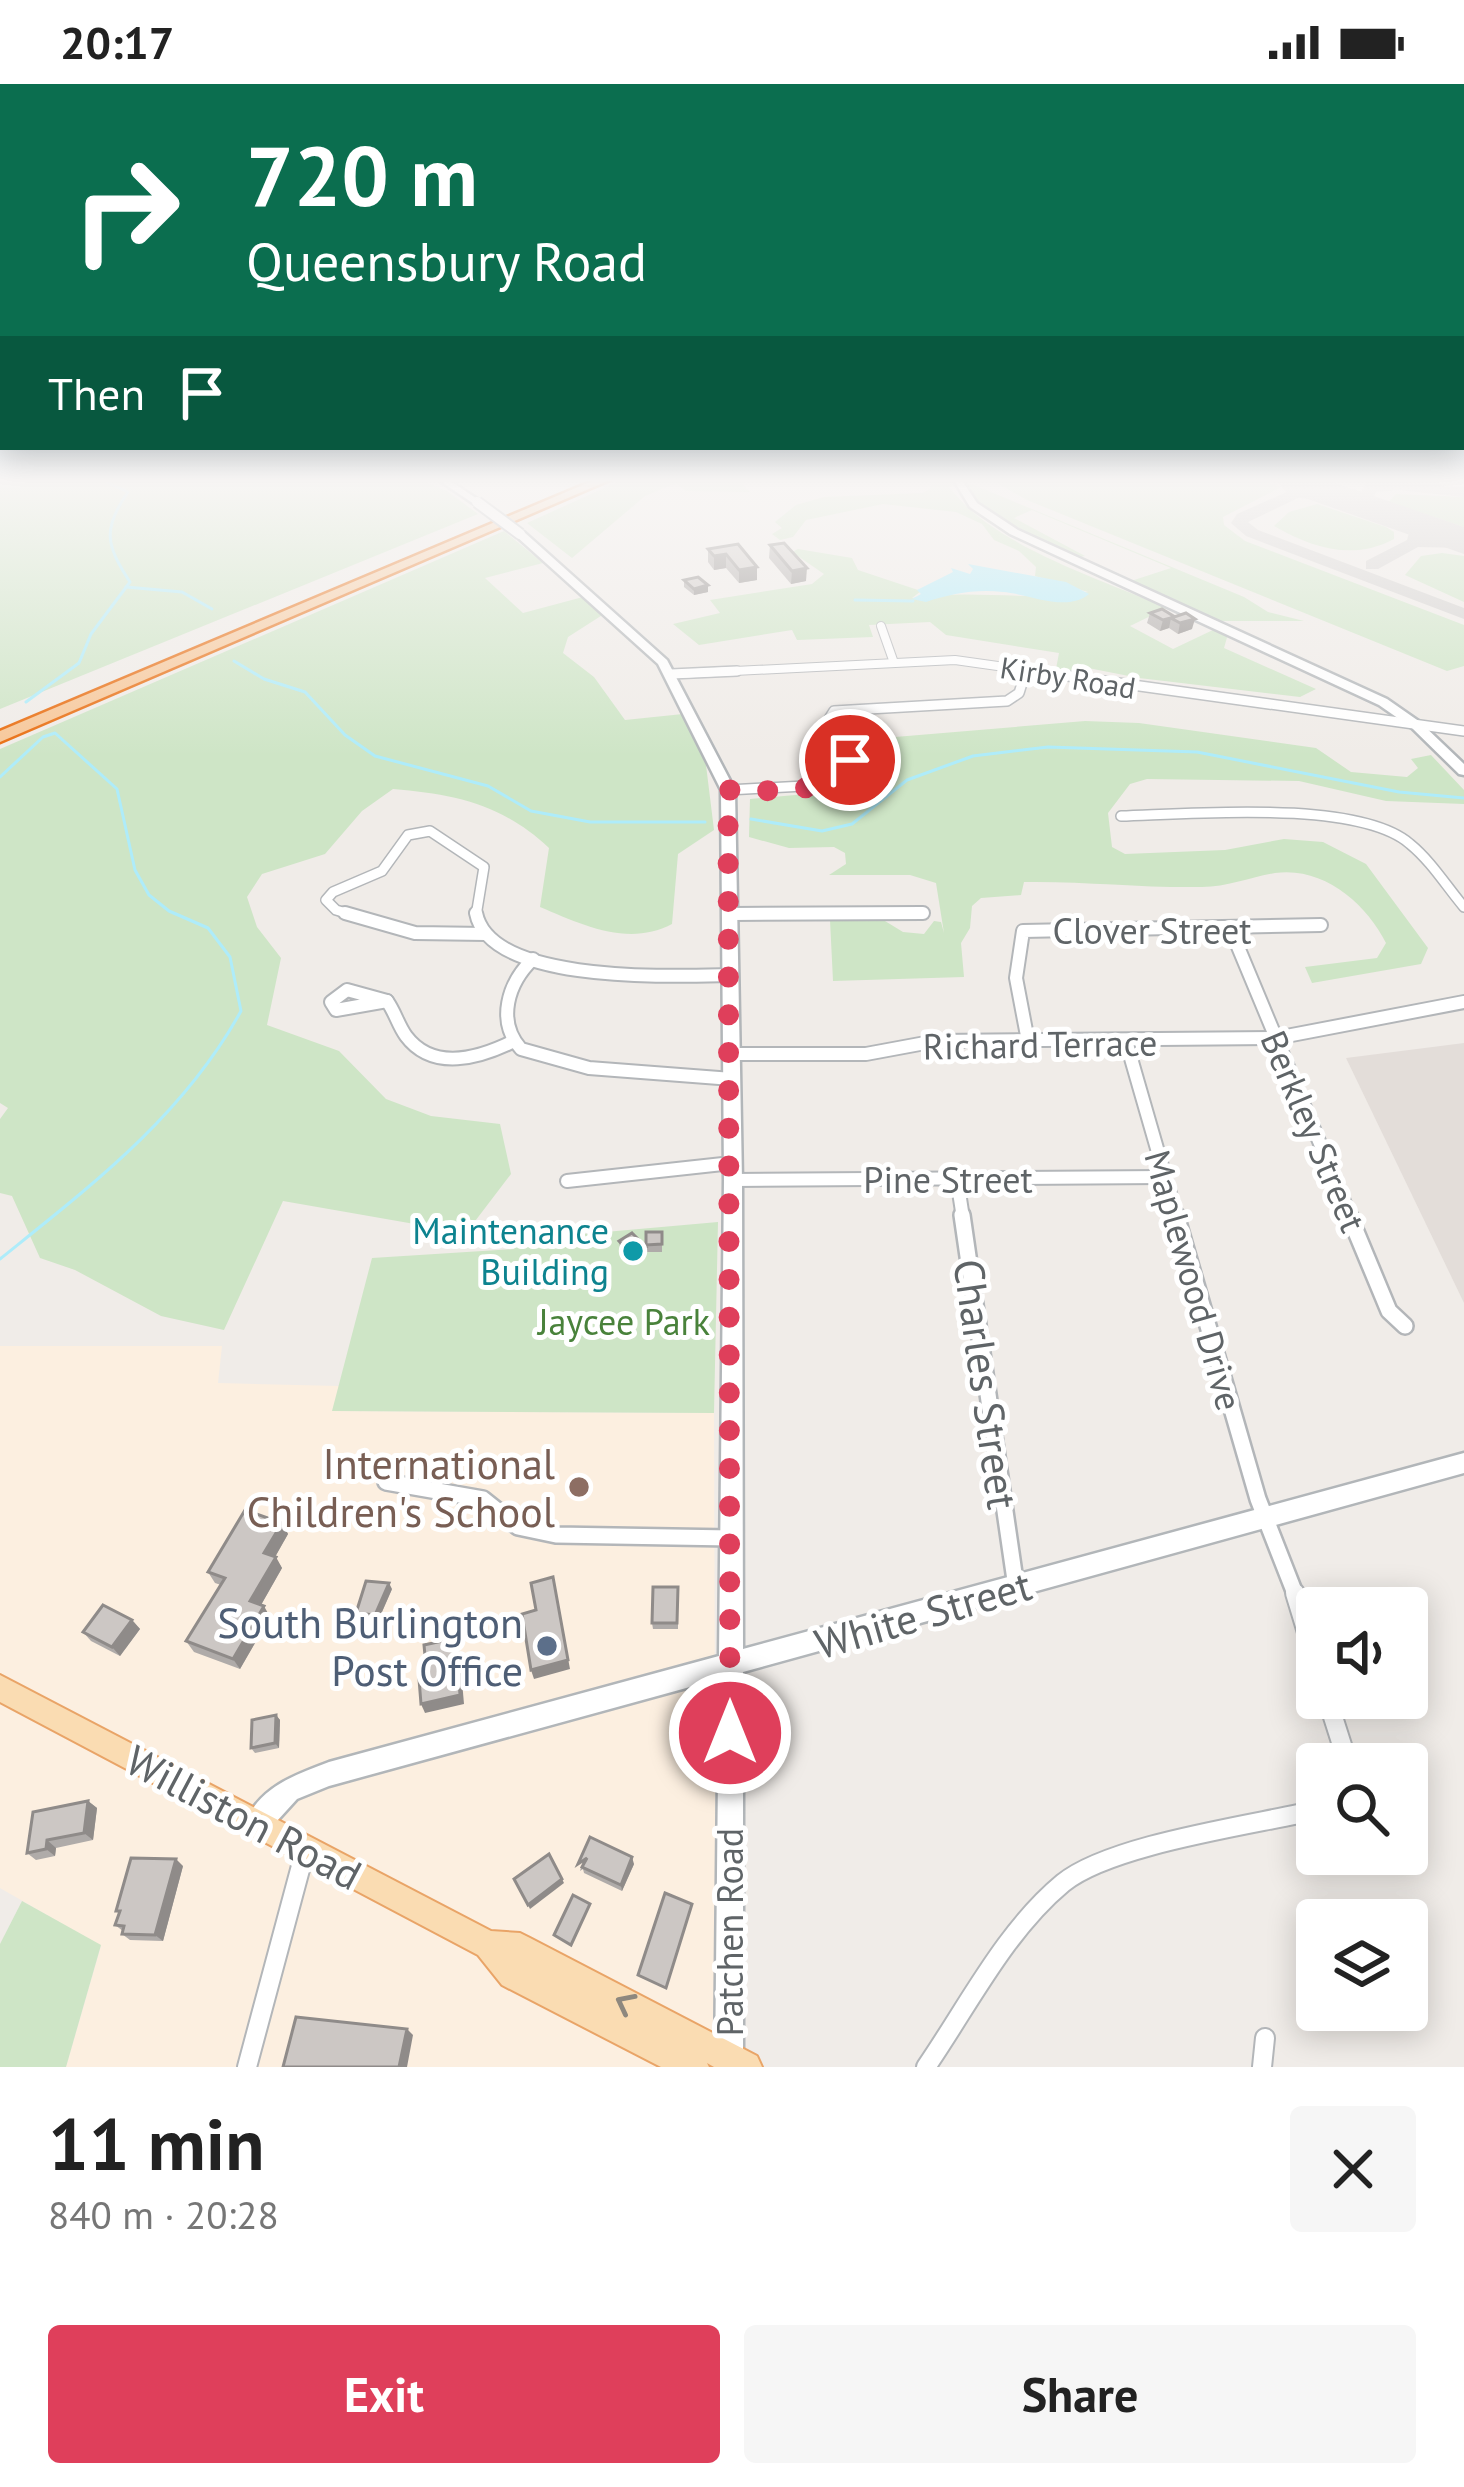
<!DOCTYPE html>
<html lang="en">
<head>
<meta charset="utf-8">
<style>
  :root { --surface:#fff; --page:#f6f6f6; --text:#222; --muted:#767676; --accent:#df3f5b }
  body { margin:0; font-family:"PT Sans",sans-serif; background:var(--page); color:var(--text); height:100vh; display:flex; flex-direction:column; font-size:45px; white-space:nowrap }
  * { box-sizing:border-box; margin:0 }
  p { font-size:39px; color:var(--muted) }
  .icon { flex:none; width:66px; height:66px; fill:none; stroke:currentColor; stroke-width:2; stroke-linecap:round; stroke-linejoin:round }
  .map { position:relative; height:1983px; overflow:hidden }
  .details { display:flex; flex-direction:column; background:var(--surface); flex:1 }
  .details>* { flex:none }
  .banner { position:absolute; left:0px; top:0px; width:1464px; height:366px; box-shadow:0 6px 30px #0003; background:#0b6e4f; color:#fff; overflow:hidden }
  .tools { position:absolute; left:1296px; top:1503px; display:grid; gap:24px }
  .tools a { display:grid; place-items:center; width:132px; height:132px; border-radius:12px; background:var(--surface); box-shadow:0 6px 30px #0003; font-size:60px }
  .pin { position:absolute; display:grid; place-items:center; width:102px; height:102px; color:#fff; margin:-51px; border:6px solid #fff; border-radius:50%; box-shadow:0 3px 12px #0007 }
  .me { position:absolute; width:132px; margin:-66px; rotate:0deg; stroke-linejoin:round; filter:drop-shadow(0 0 9px #0008) }
  .turn { display:flex; align-items:center; gap:42px; height:252px; padding:0 48px; font-size:54px }
  .turn .icon { width:156px; height:156px; stroke-width:2.5 }
  .turn b { display:block; font-size:84px; line-height:102px }
  .then { display:flex; align-items:center; height:114px; padding:0 48px; background:#0003; gap:24px; font-size:45px }
  .round { display:grid; place-items:center; flex:none; width:126px; height:126px; border-radius:12px; background:var(--page) }
  .overview { display:flex; align-items:center; justify-content:space-between; height:204px; padding:0 48px }
  h1 { font-size:72px; font-weight:800; line-height:90px }
  .cta { display:flex; gap:24px; margin-top:auto; padding:24px 48px }
  .cta a { flex:1; height:138px; border-radius:12px; background:var(--accent); color:#fff; font-size:48px; font-weight:800; line-height:138px; text-align:center }
  .cta a+a { background:var(--page); color:var(--text) }
  .status { display:flex; justify-content:space-between; align-items:center; height:84px; padding:0 60px; background:var(--surface); direction:ltr }
  .status svg { height:33px; fill:currentColor }
  .map>svg:first-child { display:block }
  .commercial { fill:#fcefe0 }
  .education { fill:#e3ddd9 }
  .green { fill:#cee5c6 }
  .water { fill:#aeecfa }
  .lines { fill:none; stroke-linecap:round; stroke-linejoin:round }
  .stream { stroke:#aeecfa; stroke-width:3 }
  .taxiway { fill:#d2d0ce; fill-rule:evenodd }
  .runway { fill:#d2d0ce; fill-rule:evenodd }
  .street-far4-casing { stroke:#b3b6b9; stroke-width:10 }
  .street-far3-casing { stroke:#b3b6b9; stroke-width:12 }
  .street-far2-casing { stroke:#b3b6b9; stroke-width:16 }
  .street-far1-casing { stroke:#b3b6b9; stroke-width:20 }
  .street-casing { stroke:#b3b6b9; stroke-width:22 }
  .secondary-casing { stroke:#b2b6b9; stroke-width:5 }
  .primary-casing { stroke:#e9a467; stroke-width:4 }
  .highway-casing { stroke:#e96d0f; stroke-width:5 }
  .street-far4 { stroke:#fff; stroke-width:8 }
  .street-far3 { stroke:#fff; stroke-width:9 }
  .street-far2 { stroke:#fff; stroke-width:12 }
  .street-far1 { stroke:#fff; stroke-width:15 }
  .street { stroke:#fff; stroke-width:18 }
  .secondary { fill:#fff; fill-rule:evenodd }
  .primary { fill:#fadcb2; fill-rule:evenodd }
  .highway { fill:#f7c798; fill-rule:evenodd }
  .secondary-bridge-casing { stroke:#b2b6b9; stroke-width:14; stroke-linecap:butt }
  .secondary-bridge { stroke:#fff; stroke-width:10 }
  .wall { fill:#afaba9 }
  .shaded-wall { fill:#8f8b89 }
  .building { fill:#ccc7c4; stroke:#8f8b89; stroke-width:3 }
  .oneway { stroke:#8e887e }
  .route { stroke:#df3f5b; stroke-width:21; stroke-dasharray:0 37.8 }
  .culture-dot { fill:#0f9aa8; stroke:#fff; stroke-width:4.5 }
  .education-dot { fill:#8d6e63; stroke:#fff; stroke-width:4.5 }
  .service-dot { fill:#5c6f8a; stroke:#fff; stroke-width:4.5 }
  .labels { text-anchor:middle; dominant-baseline:central; stroke-width:10; stroke-linejoin:round; paint-order:stroke }
  .far-street-label { font-size:30px; fill:#5f6467; stroke:#fff }
  .street-label { font-size:36px; fill:#5f6467; stroke:#fff }
  .culture-label { font-size:36px; fill:#0d838f; stroke:#fff; text-anchor:end }
  .park-label { font-size:36px; fill:#49823b; stroke:#fff }
  .near-street-label { font-size:42px; fill:#5f6467; stroke:#fff }
  .near-education-label { font-size:42px; fill:#785e54; stroke:#fff; text-anchor:end }
  .near-service-label { font-size:42px; fill:#4e5e75; stroke:#fff; text-anchor:end }
</style>
</head>
<body>
<div class="status"><b>20:17</b><svg viewBox="0 0 49 12"><path d="M0 12V9h3v3zM5 12V6h3v6zM10 12V3h3v9zM15 12V0h3v12zM26 1h20v11H26zM47 4h2v5h-2z"/></svg></div>
<div class="map">
<svg width="1464" height="1983" viewBox="0 0 1464 1983">
  <rect width="100%" height="100%" fill="#f0ece8"/>
  <path class="commercial" d="M0 1262H222L218 1299 339 1302 333 1327 714 1329 716 1983H66L101 1862 0 1804Z"/>
  <path class="education" d="M1464 959V1219L1346 974Z"/>
  <g class="green">
    <path d="M0 395H417L447 407 478 430 0 625Z"/>
    <path d="M624 395H751L743 401 750 408 686 407 676 399 645 412 572 474 527 439Z"/>
    <path d="M931 395H954L955 401 949 402C988 460 1103 496 1167 524L1130 542 1173 565 1215 545 1228 550 1224 564 1316 605 1300 613 1139 594 1078 582 1076 588 1056 585 1059 569 946 551 930 538 869 541 873 553 797 556 792 546 699 561 673 540 720 529 710 516 812 500 824 490 792 468 798 465 852 474 858 486 921 507 912 514C972 505 1030 518 1088 508L1035 492 1036 483 1019 467 994 456 982 440 956 428 883 420 806 436 793 453 780 456 772 450 782 444 775 438 796 421 824 413 922 409 930 405Z"/>
    <path d="M990 395H1258L1281 403 1223 433 1224 441 1245 457 1464 541V582L1447 587 1027 416Z"/>
    <path d="M962 396 1244 513 1268 528 1304 537H1217L1086 479 1131 497 1171 484 1032 426 1014 434 1085 472 1076 474 980 423Z"/>
    <path d="M1396 410 1464 413V443L1389 418Z"/>
    <path d="M1317 420 1386 443 1394 448V455C1353 477 1312 464 1274 442L1289 428Z"/>
    <path d="M504 447 543 479 485 494 523 529 583 513 604 530 568 553 563 569 594 593 625 636 683 630 706 681 714 746 678 770 672 840C629 863 582 841 540 823L549 764C502 720 454 710 393 705L362 727 325 770 262 790 247 813 257 843 281 874 267 941 339 967 386 1015 431 1032 500 1040 511 1090 466 1149 283 1117 224 1246 161 1232 75 1186 40 1174 12 1112 0 1109V1035L8 1024 0 1019V665Z"/>
    <path d="M1442 469 1464 472V518L1405 491 1421 472Z"/>
    <path d="M1085 637 1139 639 1316 664 1351 688 1407 693 1418 684 1411 675 1431 671 1464 706V720L1386 717 1299 697 1147 695 1130 700 1108 729 1112 763 1125 770 1225 766 1284 755 1323 758 1366 780 1428 864 1421 880 1312 899 1305 883 1377 874 1386 859C1366 819 1323 782 1275 789 1250 793 1228 803 1202 803 1143 804 1083 797 1024 798L1021 811 981 814 972 822 970 844 961 859 964 893 833 897 830 836 885 837 903 848 924 850 934 837 941 838 944 849 936 799 910 791H829L846 780 845 769 834 763 789 764 749 753 750 715 806 710 854 693 862 676 859 656Z"/>
    <path d="M718 1138 714 1329 332 1327 372 1174 514 1165 515 1156Z"/>
    <path d="M22 1817 101 1861 66 1983H0V1860Z"/>
  </g>
  <path class="water" d="M968 480 1066 498 1089 510C1066 529 1030 510 1003 508 974 505 951 510 926 518L912 515 921 510 917 506 953 488 951 484 970 490 973 485Z"/>
  <g class="lines">
    <g class="stream">
      <path d="M126 503 182 508 212 525"/>
      <path d="M855 516 913 517"/>
      <path d="M234 577 264 595 305 608 345 651 375 672 488 702 531 727 590 738H705"/>
      <path d="M26 618 79 579 91 550 130 498C106 461 102 445 128 408L100 395"/>
      <path d="M0 693 43 653 55 649 117 705 135 786 149 811 169 827 208 844 230 873 241 927C183 1032 92 1101 0 1175"/>
      <path d="M751 735 822 747 852 740 907 696 973 672 1048 663 1197 668 1399 708 1464 714"/>
    </g>
    <g class="taxiway">
      <path d="M1370 395 1464 403V413L1398 406 1376 408 1374 412 1385 427 1377 432 1358 412Z"/>
      <path d="M1296 404 1332 406 1340 411 1332 416 1298 414 1248 438 1258 446 1464 524V535L1246 452 1231 439 1237 430Z"/>
      <path d="M1392 431H1404L1423 444 1424 453 1464 454V464L1418 463 1378 485H1366V477L1407 456 1409 449 1392 437Z"/>
    </g>
    <path class="runway" d="M1282 395H1324L1464 443V470L1285 407 1279 399Z"/>
    <defs>
      <g id="street-far4">
        <path d="M881 542 893 576"/>
        <path d="M676 590 955 576 1054 590"/>
      </g>
      <g id="street-far3">
        <path d="M1032 587 1464 647"/>
        <path d="M671 590 737 587"/>
        <path d="M728 706 804 702 842 690 850 671 829 635 834 627 1007 617 1019 609 1026 587"/>
        <path d="M1121 732C1189 730 1358 715 1410 760 1431 777 1447 803 1464 823"/>
        <path d="M732 830 923 829"/>
        <path d="M356 832 336 826 326 816 333 808 382 787 408 751 430 747 484 783 476 832"/>
      </g>
      <g id="street-far2">
        <path d="M345 829 415 849 486 850"/>
        <path d="M476 829C490 901 676 892 732 891"/>
        <path d="M732 830 923 829"/>
        <path d="M1231 846 1351 1134"/>
        <path d="M533 875C508 899 496 937 521 965L589 984 732 995"/>
        <path d="M347 906 387 917 336 926 331 918Z"/>
        <path d="M387 917C395 928 398 941 406 952 433 988 480 974 514 957"/>
        <path d="M1028 957 1016 894 1023 847 1321 841"/>
        <path d="M1126 957 1177 1134"/>
        <path d="M732 970H866L936 957 1276 954 1464 918"/>
        <path d="M957 1095 963 1134"/>
        <path d="M733 1096 1164 1093"/>
        <path d="M567 1097 732 1079"/>
      </g>
      <g id="street-far1">
        <path d="M962 1131 1016 1503"/>
        <path d="M1176 1131 1258 1415 1296 1512"/>
        <path d="M1349 1131 1389 1227 1405 1242"/>
        <path d="M386 1398 483 1415 518 1443 556 1451 731 1454"/>
      </g>
      <g id="street">
        <path d="M1295 1509 1317 1581"/>
        <path d="M1327 1614 1348 1680"/>
        <path d="M247 1983 305 1767"/>
        <path d="M926 1983C968 1922 1005 1847 1063 1799 1111 1760 1253 1741 1317 1726"/>
        <path d="M1262 1983 1265 1954"/>
      </g>
      <g id="secondary">
        <path d="M437 395H447L482 418 474 420Z"/>
        <path d="M953 395H961L977 419 1018 446 1387 615 1420 638 1464 680V691L1459 690 1412 644 1379 621 1010 450 970 423Z"/>
        <path d="M516 448H524L667 576 735 706 742 1096 743 1565 1464 1369V1389L743 1588V1983H715L719 1595 329 1702 297 1715 266 1749 257 1753 248 1749 244 1740C260 1703 294 1691 329 1678L719 1572 724 1096 721 706 658 580 516 452Z"/>
      </g>
      <path id="primary" d="M0 1591 491 1847 520 1849 530 1854 757 1972 762 1983H714L707 1979 709 1983H661L502 1901 478 1871 0 1618Z"/>
      <path id="highway" d="M597 395H612L0 658V647Z"/>
    </defs>
    <use href="#street-far4" class="street-far4-casing"/>
    <use href="#street-far3" class="street-far3-casing"/>
    <use href="#street-far2" class="street-far2-casing"/>
    <use href="#street-far1" class="street-far1-casing"/>
    <use href="#street" class="street-casing"/>
    <use href="#secondary" class="secondary-casing"/>
    <use href="#primary" class="primary-casing"/>
    <use href="#highway" class="highway-casing"/>
    <use href="#street-far4" class="street-far4"/>
    <use href="#street-far3" class="street-far3"/>
    <use href="#street-far2" class="street-far2"/>
    <use href="#street-far1" class="street-far1"/>
    <use href="#street" class="street"/>
    <use href="#secondary" class="secondary"/>
    <use href="#primary" class="primary"/>
    <use href="#highway" class="highway"/>
    <defs>
      <path id="secondary-bridge" d="M477 418 520 450"/>
    </defs>
    <use href="#secondary-bridge" class="secondary-bridge-casing"/>
    <use href="#secondary-bridge" class="secondary-bridge"/>
  </g>
  <g class="wall">
    <path d="M738 460 757 496 739 499 726 484 714 486 708 478V465Z"/>
    <path d="M770 461 806 497 791 500 769 474Z"/>
    <path d="M684 496 708 508 694 511 684 503Z"/>
    <path d="M1162 525 1192 545 1178 550 1169 544 1160 547 1147 539 1150 529Z"/>
    <rect x="646" y="1148" width="16" height="20"/>
    <path d="M619 1157 646 1171 633 1179 620 1164Z"/>
    <path d="M282 1439 288 1450 275 1473 282 1484 261 1521 270 1533 240 1585 194 1568 186 1557 221 1501 215 1499 208 1488Z"/>
    <path d="M678 1503V1545H653L652 1539Z"/>
    <path d="M392 1505 378 1537 359 1535 356 1529Z"/>
    <path d="M132 1536 140 1545 120 1572 91 1557 83 1548Z"/>
    <path d="M276 1631 280 1636 279 1664 255 1669 251 1664Z"/>
    <path d="M88 1717 97 1724 93 1756 56 1764 55 1772 36 1776 27 1769Z"/>
    <path d="M590 1753 634 1780 622 1807 584 1789 583 1785 580 1787Z"/>
    <path d="M183 1782 163 1857 130 1856 122 1850 123 1847 115 1841 119 1829 116 1827Z"/>
  </g>
  <g class="shaded-wall">
    <path d="M726 470V484L714 486V472Z"/>
    <path d="M757 483V496L739 499V486Z"/>
    <path d="M807 484 806 497 791 500 792 487Z"/>
    <path d="M708 501V508L694 511V505Z"/>
    <path d="M1175 533 1171 534 1169 544 1160 547 1163 536Z"/>
    <path d="M1195 535 1192 545 1178 550 1180 539Z"/>
    <path d="M646 1163V1171L633 1179 632 1171Z"/>
    <path d="M282 1439 288 1450 271 1480 264 1469Z"/>
    <path d="M276 1473 282 1484 257 1528 250 1517Z"/>
    <path d="M553 1493 570 1585 534 1595 531 1586Z"/>
    <path d="M389 1499 392 1505 378 1537 375 1531Z"/>
    <path d="M264 1522 270 1533 240 1585 233 1575Z"/>
    <path d="M132 1536 140 1545 120 1572 112 1563Z"/>
    <path d="M456 1554 459 1563 464 1620 425 1629 421 1620Z"/>
    <path d="M276 1631 280 1636 279 1664 275 1659Z"/>
    <path d="M88 1717 97 1724 93 1756 84 1749Z"/>
    <path d="M47 1756 56 1764 55 1772 46 1765Z"/>
    <path d="M632 1773 634 1780 622 1807 621 1801Z"/>
    <path d="M176 1775 183 1782 163 1857 155 1851Z"/>
    <path d="M562 1795 564 1799 530 1825 528 1821Z"/>
    <path d="M407 1945 413 1951 407 1983H399Z"/>
  </g>
  <g class="building">
    <path d="M784 459 807 484 792 487 770 461Z"/>
    <path d="M738 460 757 483 739 486 726 470 714 472 708 465Z"/>
    <path d="M698 493 708 501 694 505 684 496Z"/>
    <path d="M1162 525 1175 533 1163 536 1150 529Z"/>
    <path d="M1186 529 1195 535 1180 539 1171 534Z"/>
    <path d="M646 1148H662V1160L646 1161Z"/>
    <path d="M632 1149 646 1163 632 1171 619 1157Z"/>
    <path d="M245 1426 282 1439 264 1469 276 1473 250 1517 264 1522 233 1575 186 1557 225 1494 208 1488Z"/>
    <path d="M553 1493 568 1576 531 1586 522 1530 536 1526 531 1499Z"/>
    <path d="M366 1497 389 1499 375 1531 356 1529Z"/>
    <path d="M653 1503H678L677 1539H652Z"/>
    <path d="M103 1521 132 1536 112 1563 83 1548Z"/>
    <path d="M456 1554 460 1611 421 1620 419 1595 427 1593 424 1561Z"/>
    <path d="M276 1631 275 1659 251 1664 252 1636Z"/>
    <path d="M88 1717 84 1749 47 1756 46 1765 27 1769 33 1728Z"/>
    <path d="M590 1753 632 1773 621 1801 582 1783 587 1774 578 1780Z"/>
    <path d="M549 1770 562 1795 528 1821 514 1795Z"/>
    <path d="M131 1774 176 1775 155 1851 122 1850 124 1842 115 1841 120 1827H116Z"/>
    <path d="M665 1809 692 1820 666 1904 638 1891Z"/>
    <path d="M573 1811 590 1820 571 1861 554 1851Z"/>
    <path d="M296 1933 407 1945 399 1983H283Z"/>
  </g>
  <defs><path id="oneway-chevron" d="M-2-3.5L2.5 0L-2 3.5" fill="none" stroke-width="1.6" stroke-linecap="round" stroke-linejoin="round" transform="scale(3)"/></defs>
  <use class="oneway" href="#oneway-chevron" transform="translate(625 1919) rotate(-153)"/>
  <linearGradient id="sky" x2="0" y2="1"><stop stop-color="#91caef"/><stop offset="0.59" stop-color="#f8f6f5"/><stop offset="1" stop-color="#f8f6f5" stop-opacity="0"/></linearGradient>
  <rect width="1464" height="672" fill="url(#sky)"/>
  <g class="lines">
    <path class="route" d="M730 1649 728 706C762 706 834 714 850 676"/>
  </g>
  <circle class="culture-dot" cx="633" cy="1167" r="12"/>
  <circle class="education-dot" cx="579" cy="1403" r="12"/>
  <circle class="service-dot" cx="547" cy="1562" r="12"/>
  <g class="labels">
    <g class="far-street-label">
      <text transform="translate(1068 593) rotate(9)">Kirby Road</text>
    </g>
    <g class="street-label">
      <text x="1152" y="846">Clover Street</text>
      <text transform="translate(1040 960) rotate(-1)">Richard Terrace</text>
      <text transform="translate(1314 1047) rotate(67)">Berkley Street</text>
      <text x="948" y="1095">Pine Street</text>
      <text transform="translate(1194 1196) rotate(74)">Maplewood Drive</text>
      <text transform="translate(729 1848) rotate(-90)">Patchen Road</text>
    </g>
    <g class="culture-label">
      <text x="609" y="1146">Maintenance<tspan x="609" dy="41">Building</tspan></text>
    </g>
    <g class="park-label">
      <text x="624" y="1237">Jaycee Park</text>
    </g>
    <g class="near-street-label">
      <text transform="translate(986 1300) rotate(82)">Charles Street</text>
      <text transform="translate(923 1530) rotate(-16)">White Street</text>
      <text transform="translate(244 1733) rotate(28)">Williston Road</text>
    </g>
    <g class="near-education-label">
      <text x="555" y="1379">International<tspan x="555" dy="48">Children's School</tspan></text>
    </g>
    <g class="near-service-label">
      <text x="523" y="1538">South Burlington<tspan x="523" dy="48">Post Office</tspan></text>
    </g>
  </g>
</svg>
<div class="tools">
<a><svg class="icon" aria-label="sound" viewBox="0 0 24 24"><path d="M4 9h4l5-4v14l-5-4H4zM17 9q2 3 0 6"/></svg></a>
<a><svg class="icon" aria-label="search" viewBox="0 0 24 24"><circle cx="10" cy="10" r="6"/><path d="M15 15l6 6"/></svg></a>
<a><svg class="icon" aria-label="layers" viewBox="0 0 24 24"><path d="M12 4l9 5-9 5-9-5zM3 14l9 5 9-5"/></svg></a>
</div>
<div class="pin" style="left:850px;top:676px;background:#d93025"><svg class="icon" aria-label="arrive" viewBox="0 0 24 24"><path d="M6 21V4h12l-3 4 3 4H6"/></svg></div>
<svg class="me" style="left:730px;top:1649px" viewBox="-20 -20 40 40"><circle r="17" fill="#df3f5b" stroke="#fff" stroke-width="3"/><path d="M0-11L8 9 0 5-8 9z" fill="#fff"/></svg>
<div class="banner">
<div class="turn"><svg class="icon" aria-label="right" viewBox="0 0 24 24"><path d="M7 20v-9h11M14 6l5 5-5 5"/></svg><div><b>720 m</b>Queensbury Road</div></div>
<div class="then">Then<svg class="icon" aria-label="arrive" viewBox="0 0 24 24"><path d="M6 21V4h12l-3 4 3 4H6"/></svg></div>
</div>
</div>
<section class="details">
<div class="overview"><div><h1>11 min</h1><p>840 m · 20:28</p></div><a class="round"><svg class="icon" aria-label="close" viewBox="0 0 24 24"><path d="M6 6l12 12M18 6L6 18"/></svg></a></div>
<div class="cta"><a>Exit</a><a>Share</a></div>
</section>
</body>
</html>
